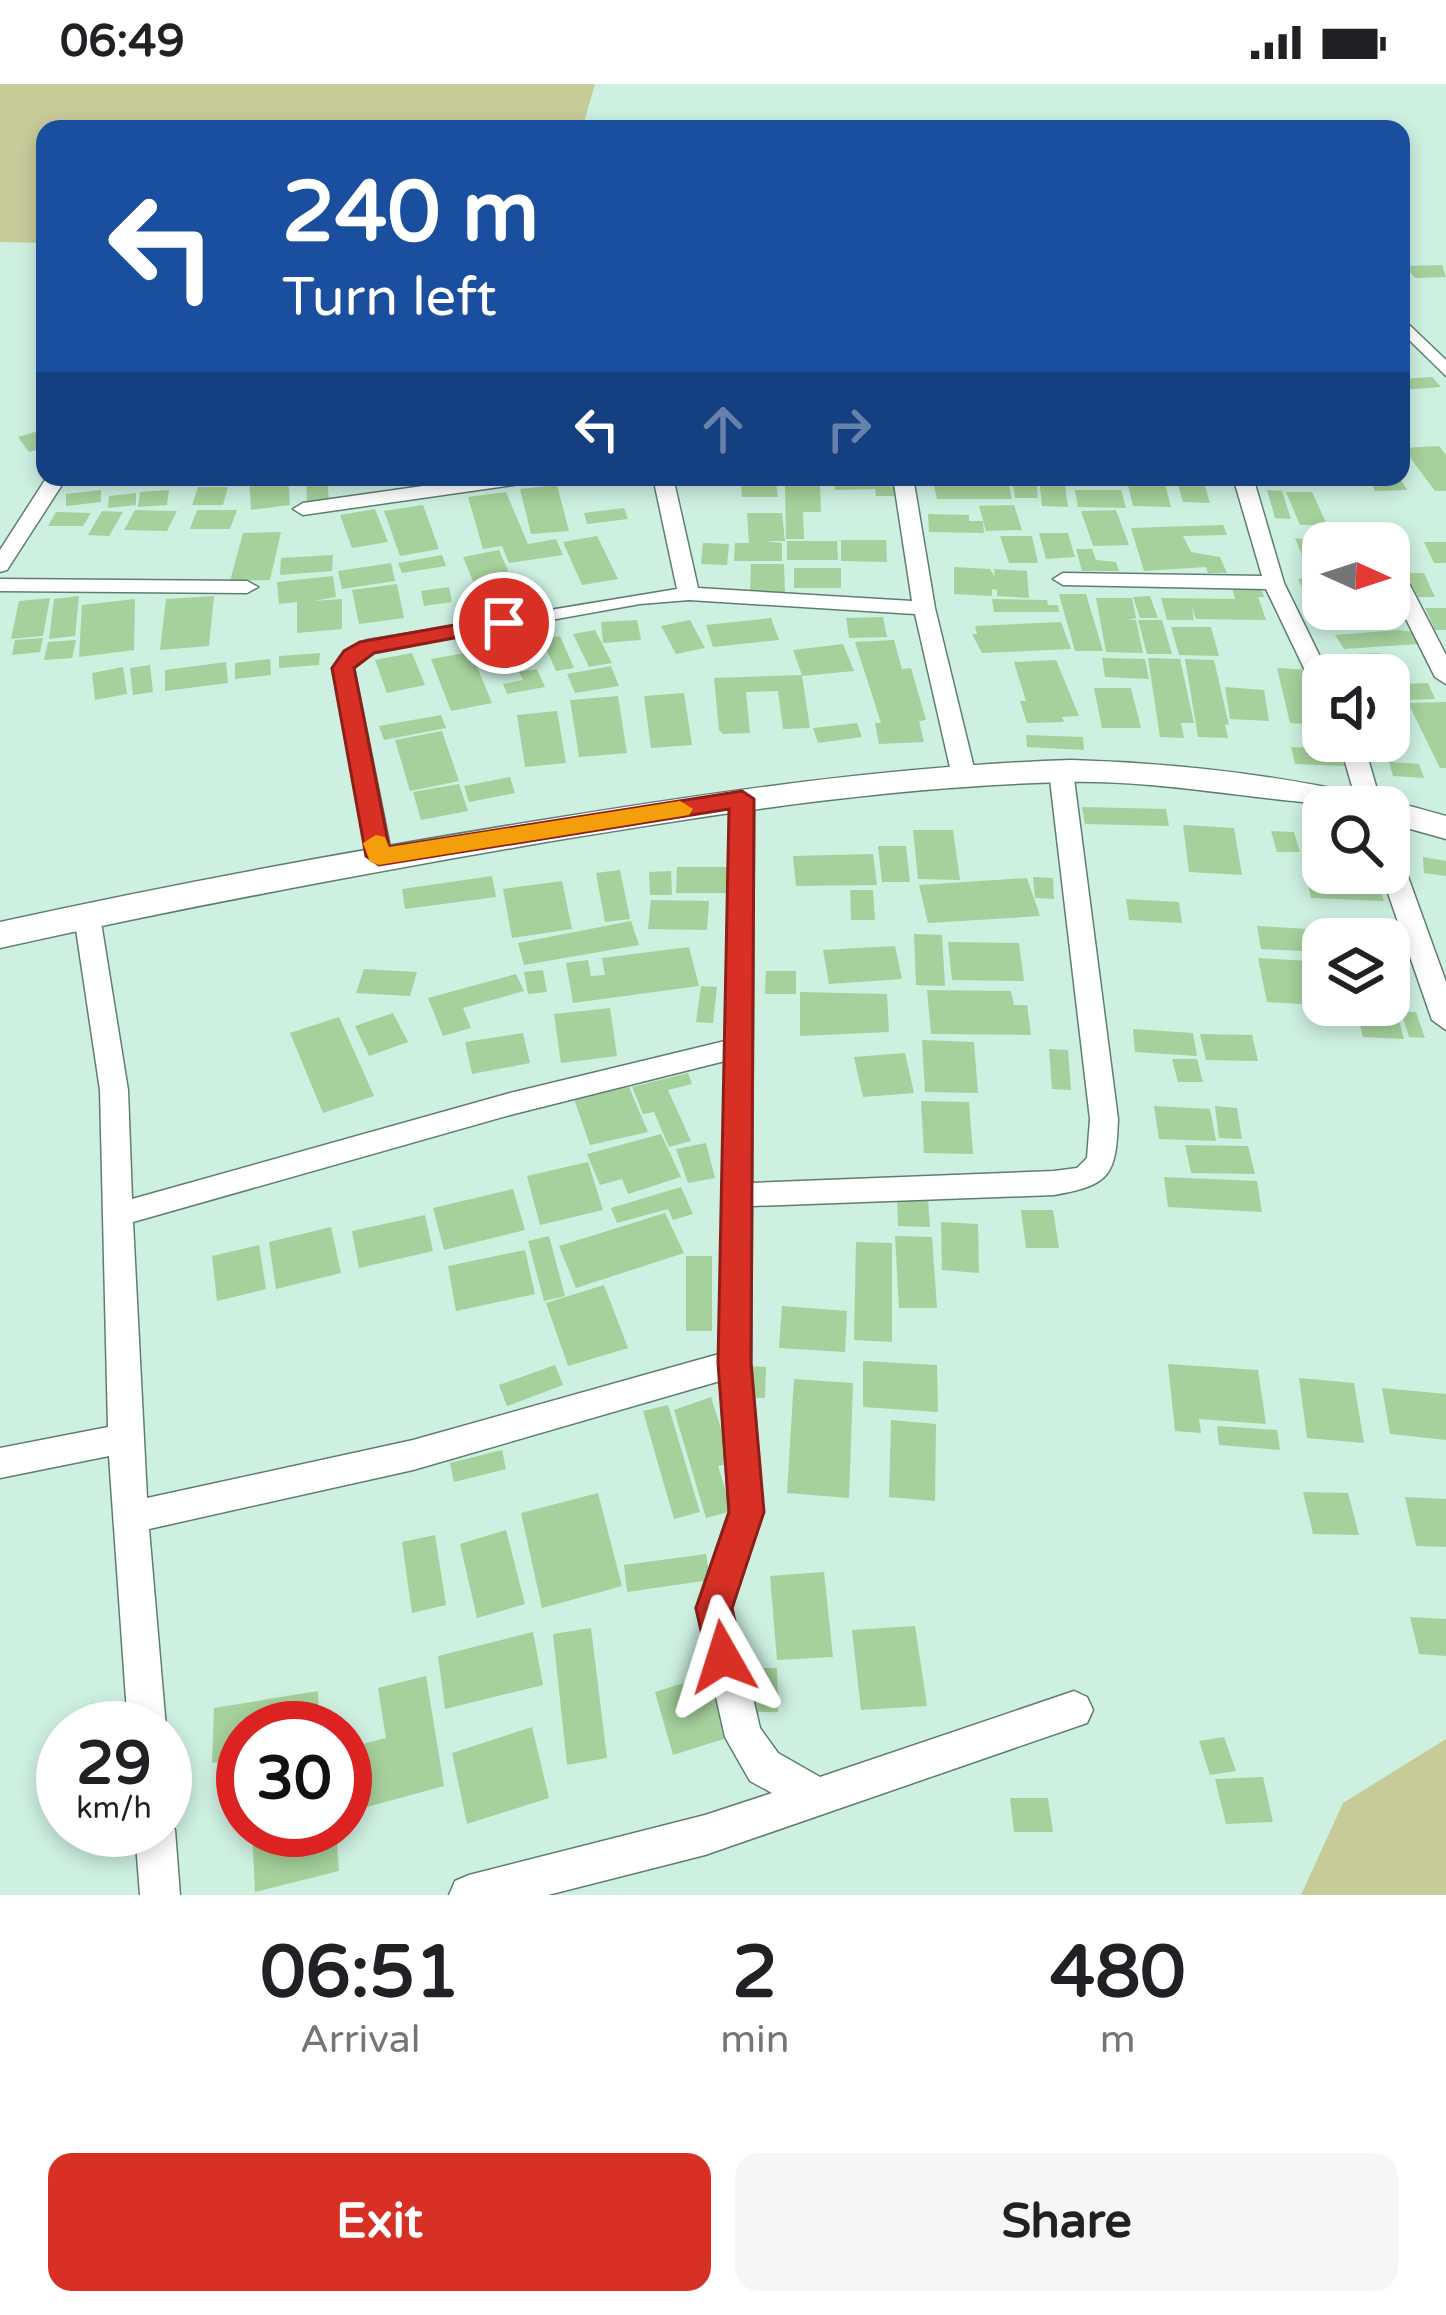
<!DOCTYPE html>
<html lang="en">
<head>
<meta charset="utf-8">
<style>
  :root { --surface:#fff; --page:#f6f6f6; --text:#202124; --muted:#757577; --accent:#d93025 }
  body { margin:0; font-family:"Varela Round",sans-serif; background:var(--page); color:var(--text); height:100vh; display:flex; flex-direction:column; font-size:45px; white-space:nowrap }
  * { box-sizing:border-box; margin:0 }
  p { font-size:39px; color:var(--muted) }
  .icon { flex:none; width:66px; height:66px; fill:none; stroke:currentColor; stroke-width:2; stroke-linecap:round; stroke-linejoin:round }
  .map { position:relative; height:1811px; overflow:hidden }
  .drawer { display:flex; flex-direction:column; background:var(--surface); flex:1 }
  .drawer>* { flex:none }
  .banner { position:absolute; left:36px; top:36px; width:1374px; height:366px; border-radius:24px; box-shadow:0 6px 18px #0003; background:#1a4fa0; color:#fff; overflow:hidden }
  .needle { width:78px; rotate:93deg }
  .buttons { position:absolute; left:1302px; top:438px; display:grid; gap:24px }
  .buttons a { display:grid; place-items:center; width:108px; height:108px; border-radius:24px; background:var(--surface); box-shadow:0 6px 18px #0003; font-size:60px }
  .speed { position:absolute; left:36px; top:1617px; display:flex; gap:24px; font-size:60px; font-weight:700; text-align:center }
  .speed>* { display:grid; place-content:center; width:156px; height:156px; border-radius:50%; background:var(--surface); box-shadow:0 6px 18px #0003; line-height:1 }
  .speed small { font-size:30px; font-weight:400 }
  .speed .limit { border:18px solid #d22; background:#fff; color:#111 }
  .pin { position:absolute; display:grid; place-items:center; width:102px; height:102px; color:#fff; margin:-51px; border:6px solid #fff; border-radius:50%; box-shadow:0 3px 12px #0007 }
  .me { position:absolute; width:132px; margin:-66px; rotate:354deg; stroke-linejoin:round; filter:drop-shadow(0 0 9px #0008) }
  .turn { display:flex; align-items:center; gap:42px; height:252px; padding:0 48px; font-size:54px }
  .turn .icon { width:156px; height:156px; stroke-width:2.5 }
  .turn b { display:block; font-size:84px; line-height:102px }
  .lanes { display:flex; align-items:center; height:114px; padding:0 48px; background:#0003; justify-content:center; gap:60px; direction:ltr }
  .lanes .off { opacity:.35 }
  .eta { display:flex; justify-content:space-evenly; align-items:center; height:204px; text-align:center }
  .eta b { font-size:72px; font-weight:700; line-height:84px }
  .action { display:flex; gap:24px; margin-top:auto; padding:24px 48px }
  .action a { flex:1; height:138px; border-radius:24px; background:var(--accent); color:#fff; font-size:48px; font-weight:700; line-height:138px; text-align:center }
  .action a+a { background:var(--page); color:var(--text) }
  .status { display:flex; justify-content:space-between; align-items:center; height:84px; padding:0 60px; background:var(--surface); direction:ltr }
  .status svg { height:33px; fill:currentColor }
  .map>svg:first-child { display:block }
  .green { fill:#c6cb98 }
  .building { fill:#a5d19c }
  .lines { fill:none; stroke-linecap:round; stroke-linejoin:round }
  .street-casing { stroke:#5e7e71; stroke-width:3 }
  .secondary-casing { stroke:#5e7e71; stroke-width:3 }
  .street { fill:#fff; fill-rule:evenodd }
  .secondary { fill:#fff; fill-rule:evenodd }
  .route { fill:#d93025; stroke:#8d1f18; stroke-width:3 }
  .slow { fill:#f59e0b }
</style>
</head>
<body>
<div class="status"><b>06:49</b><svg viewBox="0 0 49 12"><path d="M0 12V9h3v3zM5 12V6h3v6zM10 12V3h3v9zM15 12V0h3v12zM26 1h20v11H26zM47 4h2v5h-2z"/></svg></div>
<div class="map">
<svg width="1446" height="1811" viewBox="0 0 1446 1811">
  <rect width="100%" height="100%" fill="#cdf0e1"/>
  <g class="green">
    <path d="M0 0H595L582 45H45V159L0 158Z"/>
    <path d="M1446 1655V1811H1301L1343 1719Z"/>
  </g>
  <g class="building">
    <path d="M1442 181 1446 193 1415 194 1405 182Z"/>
    <path d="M1432 293 1441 303 1401 306V295Z"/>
    <path d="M45 345V364L29 368 18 353Z"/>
    <path d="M1439 362 1446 371V407H1435L1403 364Z"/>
    <path d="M249 393H288L290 421 251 426Z"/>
    <path d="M306 393H327L329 416 307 418Z"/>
    <path d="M932 393H1007L1012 415H937Z"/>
    <path d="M1012 393H1036L1038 414H1015Z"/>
    <path d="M1039 393H1064L1068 423 1042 422Z"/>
    <path d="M1126 393H1163L1171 423 1133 422Z"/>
    <path d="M1176 393H1202L1210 419 1183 418Z"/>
    <path d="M1399 393 1407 406 1375 407 1368 394Z"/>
    <path d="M894 396 896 412H876L875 405 835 406 834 397Z"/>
    <path d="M776 398 778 413H742L741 399Z"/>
    <path d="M557 401 569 447 531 450 520 405Z"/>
    <path d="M785 401 820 402 821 428H803L804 455H786Z"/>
    <path d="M198 403H228L223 421H192Z"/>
    <path d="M101 406V418L66 422V410Z"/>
    <path d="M169 406 167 421 138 423 140 408Z"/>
    <path d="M1075 406H1121L1126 424 1078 423Z"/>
    <path d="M1267 406 1282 407 1291 435 1275 434Z"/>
    <path d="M506 408 528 460 556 455 563 471 509 479 502 462 483 465 468 413Z"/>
    <path d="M1286 408H1312L1327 441H1300Z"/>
    <path d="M136 409V421L108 424 109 412Z"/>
    <path d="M423 421 439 465 400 472 384 427Z"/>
    <path d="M1014 421 1022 446 986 447 979 422Z"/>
    <path d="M624 424 628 435 587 440 584 429Z"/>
    <path d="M375 425 388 458 352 464 340 431Z"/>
    <path d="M135 426 177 427 167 447 124 446Z"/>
    <path d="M197 426H237L230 445H190Z"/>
    <path d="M1116 426 1129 461 1093 462 1081 427Z"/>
    <path d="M102 427 123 428 109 452 88 451Z"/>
    <path d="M56 428 91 429 83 442H48Z"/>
    <path d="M747 429H782L785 457H764L782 459V477H734L735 459H749Z"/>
    <path d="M928 430 969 431V437H983L984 449 929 448Z"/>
    <path d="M1223 441 1227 451 1183 452 1191 468 1220 473 1227 489H1208L1206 483 1144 487 1131 444Z"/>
    <path d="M281 448 270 496 230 497 243 449Z"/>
    <path d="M1039 449H1068L1075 473 1046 475Z"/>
    <path d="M597 452 618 495 582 501 563 458Z"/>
    <path d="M1000 452H1032L1038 479H1009Z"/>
    <path d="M1295 454 1323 457V486H1308Z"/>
    <path d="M841 456H886L887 478 841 477Z"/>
    <path d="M787 457H837L838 476H787Z"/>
    <path d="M1424 458H1446V479H1434Z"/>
    <path d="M703 459 729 460 727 481 701 480Z"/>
    <path d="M1076 465H1092L1096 476 1116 478 1119 487H1082Z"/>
    <path d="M499 466 521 517 484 524 463 473Z"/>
    <path d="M333 471 332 487 280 491 281 474Z"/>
    <path d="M442 471 446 482 402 489 398 479Z"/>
    <path d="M391 479 395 497 342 505 338 487Z"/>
    <path d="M751 480H784L785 508H750Z"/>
    <path d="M954 483 990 485 995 493 994 485 1027 487 1029 514 997 512V506L992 505V512L954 510Z"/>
    <rect x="794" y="484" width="47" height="20"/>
    <path d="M1406 489H1424L1435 513H1418Z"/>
    <path d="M333 492 336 513 313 517 342 515V545L297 549V518L279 520 277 498Z"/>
    <path d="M1323 494V521L1311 522 1298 495Z"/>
    <path d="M397 500 404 534 359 540 352 506Z"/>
    <path d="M449 503 452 518 424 522 421 507Z"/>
    <path d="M1232 504H1261L1264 513H1258L1266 536 1196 535 1192 523 1194 536H1167L1161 514 1235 515Z"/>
    <path d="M1059 510H1086L1103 567H1075Z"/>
    <path d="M79 512 75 552 49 555 54 515Z"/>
    <path d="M214 512 209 562 160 566 166 515Z"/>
    <path d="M1150 512 1158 534H1140L1133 513Z"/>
    <path d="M50 514 43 552 11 555 19 517Z"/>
    <path d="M1096 514H1132L1136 534 1128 536H1136L1143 569 1106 568Z"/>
    <path d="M135 515 134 566 79 573 82 521Z"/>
    <path d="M992 515 1047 516 1048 521H1058L1059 528H994Z"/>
    <path d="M1425 524H1446V546H1435Z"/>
    <path d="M1400 525 1409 537 1316 542 1308 530Z"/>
    <path d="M883 533 887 553 849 554 846 534Z"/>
    <path d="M771 534 779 556 713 563 706 541Z"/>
    <path d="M637 536 641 556 603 559 601 538Z"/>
    <path d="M690 536 705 564 676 570 661 542Z"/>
    <path d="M1138 536H1162L1172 570H1147Z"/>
    <path d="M1061 538 1071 565 982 569 972 550H977L975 542Z"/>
    <path d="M1171 543H1211L1219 572 1179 571Z"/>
    <path d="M595 546 612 579 589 583 573 550Z"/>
    <path d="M1399 546 1413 548 1420 560 1344 565 1335 551Z"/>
    <path d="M560 552 574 584 556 587 542 555Z"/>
    <path d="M43 554 40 568 12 571 15 556Z"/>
    <path d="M76 556 72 574 44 576 48 558Z"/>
    <path d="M523 556 533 578 497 585 493 575 509 572 504 560Z"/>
    <path d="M894 556 902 585 911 584 926 636 919 637 924 658 879 660 875 639H881L855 558Z"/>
    <path d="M843 560 854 587 802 592 810 644 783 645 778 607 746 608 750 649 723 650 719 646 714 594 802 591 793 566Z"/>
    <path d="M471 568 492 619 451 627 431 575Z"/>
    <path d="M320 569 319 581 279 584V572Z"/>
    <path d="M412 569 425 601 387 609 375 576Z"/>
    <path d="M1380 569 1390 588 1364 589 1355 570Z"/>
    <path d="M1102 574 1145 575 1149 595 1105 593Z"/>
    <path d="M1148 574 1180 575 1194 639H1181L1184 654 1160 653Z"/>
    <path d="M270 575 271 591 235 595V579Z"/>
    <path d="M1185 575 1214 576 1229 641 1225 640 1228 654 1198 653Z"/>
    <path d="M1056 576 1079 632 1062 633 1064 638 1027 639 1020 617H1026L1014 578Z"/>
    <path d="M226 578 228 599 165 607V586Z"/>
    <path d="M150 581 153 608 133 611 130 584Z"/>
    <path d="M611 582 619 602 575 609 567 590Z"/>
    <path d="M123 583 127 610 95 616 92 589Z"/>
    <path d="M1277 584 1310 586 1317 613 1323 617V641L1290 639Z"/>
    <path d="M537 585 545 603 507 610 503 600 523 596 519 588Z"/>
    <path d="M1428 599 1435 615 1408 616 1400 600Z"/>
    <path d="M1225 603 1264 606 1269 637 1230 635Z"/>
    <path d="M1094 604H1131L1141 644H1102Z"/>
    <path d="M684 609 692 661 651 664 644 612Z"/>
    <path d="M618 612 627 669 579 673 570 616Z"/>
    <path d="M1446 618V684H1440L1408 619Z"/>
    <path d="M557 627 566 679 525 683 517 631Z"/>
    <path d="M441 631 446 644 384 656 379 642Z"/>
    <path d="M857 639 862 653 818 659 813 644Z"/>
    <path d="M442 647 459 697 410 707 395 656Z"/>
    <path d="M1026 651 1083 653 1084 666 1027 663Z"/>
    <path d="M1291 663 1340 665 1344 682 1295 680Z"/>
    <path d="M1389 678 1419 680 1424 694 1393 692Z"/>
    <path d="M510 693 515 709 469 718 464 702Z"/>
    <path d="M459 700 468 727 421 736 413 708Z"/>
    <path d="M1082 723 1166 725 1169 742 1085 740Z"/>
    <path d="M1183 741 1234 744 1242 791 1189 788Z"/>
    <path d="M913 746H953L960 796 918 795Z"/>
    <path d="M1271 747 1294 748 1300 768H1277Z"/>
    <path d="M878 762H906L910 798H882Z"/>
    <path d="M873 770 877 801 796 802 793 772Z"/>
    <path d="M1423 773 1446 777V792L1424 789Z"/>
    <path d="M677 783H729L728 809H676Z"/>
    <path d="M620 786 630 835 605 838 596 789Z"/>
    <path d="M671 787 672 811H650L649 788Z"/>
    <path d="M1358 789H1376L1384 817 1311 814 1308 800 1362 802Z"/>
    <path d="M492 792 496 813 405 825 402 805Z"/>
    <path d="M1033 793 1053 794 1054 815 1035 814Z"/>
    <path d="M1027 794 1040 832 928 839 919 801Z"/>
    <path d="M562 797 572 845 512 854 503 805Z"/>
    <path d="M850 806H873L875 836H851Z"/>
    <path d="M1126 815 1179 818 1182 839 1129 836Z"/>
    <path d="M651 816 709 817 707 846 648 845Z"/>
    <path d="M631 837 639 861 524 881 518 859Z"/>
    <path d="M1257 842 1378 849 1379 855H1323V868L1261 865Z"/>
    <path d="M914 850 942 851 945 902 916 901Z"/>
    <path d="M948 858 1019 859 1024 897 952 896Z"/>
    <path d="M895 862 902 895 829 900 823 866Z"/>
    <path d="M689 863 699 902 573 919 566 879 588 876 591 892 605 891 602 874Z"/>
    <path d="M1258 874 1309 877 1319 921 1267 918Z"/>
    <path d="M364 885 417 888 410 912 356 909Z"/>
    <path d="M543 886 547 908 528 910 524 888Z"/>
    <path d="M766 887H796V910H765Z"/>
    <path d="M516 890 524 907 463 924 471 944 443 952 428 914Z"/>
    <path d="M701 902 717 903 713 939 696 938Z"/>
    <path d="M927 906 1011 907 1014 921H1027L1031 951 931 950Z"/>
    <path d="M800 908 887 910 889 948 800 952Z"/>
    <path d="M610 924 617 972 561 979 554 930Z"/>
    <path d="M1356 927 1397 929 1404 955 1363 953Z"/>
    <path d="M1401 928H1416L1425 954 1409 953Z"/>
    <path d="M393 929 408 958 369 972 355 942Z"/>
    <path d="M339 933 374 1012 323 1029 290 949Z"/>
    <path d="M1133 945 1193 949 1197 972 1135 968Z"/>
    <path d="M523 949 530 979 472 990 465 958Z"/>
    <path d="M1200 950 1252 951 1258 977 1206 976Z"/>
    <path d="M922 956 974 958 978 1009 925 1008Z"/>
    <path d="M1049 965 1068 966 1071 1006 1052 1005Z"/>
    <path d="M905 969 914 1009 863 1013 854 973Z"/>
    <path d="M1172 975H1197L1203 998H1178Z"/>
    <path d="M688 989 692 1000 668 1006 691 1057 669 1063 654 1028 643 1030 632 1003Z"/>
    <path d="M629 1003 648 1048 590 1061 574 1015Z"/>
    <path d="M921 1017 969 1018 973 1070 924 1069Z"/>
    <path d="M1154 1022 1210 1025 1216 1057 1159 1055Z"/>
    <path d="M1215 1022 1237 1024 1242 1055 1219 1054Z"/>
    <path d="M661 1050 681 1093 628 1110 622 1095 600 1101 587 1070Z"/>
    <path d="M706 1059 715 1094 688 1099 676 1065Z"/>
    <path d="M1185 1061 1248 1062 1255 1090 1191 1089Z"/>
    <path d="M588 1078 603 1126 540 1141 527 1092Z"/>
    <path d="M1164 1093 1257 1097 1262 1128 1168 1123Z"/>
    <path d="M681 1103 693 1130 673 1136 668 1125 617 1139 611 1124Z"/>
    <path d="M513 1105 525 1146 444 1166 433 1124Z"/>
    <path d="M897 1114 928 1115 930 1143 898 1142Z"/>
    <path d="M1021 1126H1053L1059 1164H1026Z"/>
    <path d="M665 1129 684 1169 576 1204 559 1162Z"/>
    <path d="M425 1131 433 1167 359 1184 352 1147Z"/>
    <path d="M941 1138 978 1140 979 1189 942 1186Z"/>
    <path d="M331 1143 341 1189 276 1205 269 1158Z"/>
    <path d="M549 1152 565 1212 544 1217 528 1157Z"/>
    <path d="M895 1152 932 1153 937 1224H899Z"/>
    <path d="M856 1158 892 1159V1258L854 1256Z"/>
    <path d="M259 1161 266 1205 217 1217 212 1172Z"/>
    <path d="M525 1166 535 1210 456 1227 448 1182Z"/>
    <rect x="686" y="1172" width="26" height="75"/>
    <path d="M604 1201 628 1264 568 1282 546 1219Z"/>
    <path d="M782 1222 847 1227 845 1268 779 1264Z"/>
    <path d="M863 1277 937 1281 938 1328 863 1323Z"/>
    <path d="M1168 1280 1258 1286 1266 1340 1199 1335 1201 1349 1175 1347Z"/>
    <path d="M555 1281 563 1301 507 1322 499 1301Z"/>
    <path d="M744 1282 766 1283 765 1314 743 1313Z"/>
    <path d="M1299 1294 1354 1299 1364 1359 1307 1354Z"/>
    <path d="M794 1295 853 1299 849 1414 787 1409Z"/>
    <path d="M1382 1304 1446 1310V1356L1390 1350Z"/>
    <path d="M711 1313 732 1379 718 1382 732 1427 706 1434 674 1326Z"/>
    <path d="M668 1321 700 1428 674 1435 643 1327Z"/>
    <path d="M891 1336 936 1340 935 1417 889 1413Z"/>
    <path d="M1217 1342 1277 1346 1280 1366 1219 1361Z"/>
    <path d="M502 1366 506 1385 454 1398 450 1379Z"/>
    <path d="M1303 1408 1348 1409 1359 1451 1313 1450Z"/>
    <path d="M598 1409 622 1502 542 1524 521 1429Z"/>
    <path d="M1405 1413 1446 1415V1463L1416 1462Z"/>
    <path d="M506 1446 525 1520 477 1534 460 1460Z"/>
    <path d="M435 1451 446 1521 412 1529 402 1458Z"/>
    <path d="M706 1470 710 1496 627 1508 624 1481Z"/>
    <path d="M824 1488 833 1573 777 1576 770 1492Z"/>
    <path d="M1410 1533 1446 1535V1572L1419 1570Z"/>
    <path d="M915 1542 927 1622 861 1626 852 1546Z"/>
    <path d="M591 1544 607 1674 567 1681 553 1550Z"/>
    <path d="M533 1548 543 1601 445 1625 438 1572Z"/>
    <path d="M739 1584H777L778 1628H739Z"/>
    <path d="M716 1589 736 1651 673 1671 655 1608Z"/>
    <path d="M426 1592 444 1702 363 1724 355 1662 386 1654 378 1604Z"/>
    <path d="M318 1607 319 1644H243V1674L212 1679 214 1624Z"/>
    <path d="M532 1643 549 1714 467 1740 452 1669Z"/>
    <path d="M1224 1653 1236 1687 1210 1691 1199 1657Z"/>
    <path d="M1263 1693 1273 1738 1226 1740 1215 1695Z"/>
    <path d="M1010 1714H1048L1053 1748H1014Z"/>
    <path d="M252 1746H336L339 1787 255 1808Z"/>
  </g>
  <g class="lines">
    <defs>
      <g id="street">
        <path d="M1401 233 1446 276V292L1401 248Z"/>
        <path d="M47 393H67L7 486 0 488V466Z"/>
        <path d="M486 393H537L527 399 303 431 293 425 303 419Z"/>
        <path d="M653 393H673L698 504 912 517 893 393H913L935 524 976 692 972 697H956L952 692 915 530 689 516 640 520 374 568 354 584 392 773 379 781 370 779 332 584C342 570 351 561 368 556L677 505Z"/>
        <path d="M1233 393H1253L1284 499 1329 591H1323V608L1312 601 1266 505 1063 501 1053 495 1063 489 1262 492Z"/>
        <path d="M1389 474 1399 480 1446 571V600L1435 593 1389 501Z"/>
        <path d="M0 495 247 497 258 503 247 509 0 507Z"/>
        <path d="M1339 657H1363L1382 723H1358Z"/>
        <path d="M1061 680 1073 687 1118 1035C1116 1091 1111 1101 1054 1111L752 1122 751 1279 763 1428 732 1524 760 1644 778 1669 820 1693 1074 1607 1087 1613 1093 1626 1087 1639 705 1771 548 1811H449L455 1797 469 1791 705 1731 772 1709 750 1697 725 1653 696 1524 729 1428 720 1297 413 1386 149 1445 166 1644H128L109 1372 0 1394V1364L108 1343 100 1006 74 832 78 826H96L100 832 128 1006 132 1115 510 1009 725 957 730 715 742 707 751 710 754 715 752 1099 1054 1087 1077 1084 1087 1074 1090 1035 1049 687ZM725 977 719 1270 413 1356 147 1414 133 1138 510 1031Z"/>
        <path d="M1389 768 1402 776 1446 898V946L1432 936 1381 789H1389Z"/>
        <path d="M165 1730 175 1746 180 1811H140L135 1746H165Z"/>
      </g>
      <path id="secondary" d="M1071 676C1200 680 1323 696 1446 732V755L1389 739V723C1280 723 1174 695 1065 698 892 702 722 729 552 757 367 789 183 823 0 864V838C178 799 357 766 537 737 715 708 891 682 1071 676Z"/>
    </defs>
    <use href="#street" class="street-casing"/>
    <use href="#secondary" class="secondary-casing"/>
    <use href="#street" class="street"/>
    <use href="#secondary" class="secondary"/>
  </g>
  <path class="route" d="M504 532 515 539 512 543 374 569 354 584 389 763 742 707 754 715 751 1279 764 1428 732 1524 741 1573 736 1586 723 1591 710 1586 696 1524 729 1428 718 1279 729 725 379 781 366 772 332 584 344 567 360 558Z"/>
  <path class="slow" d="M680 717 693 725 689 731 379 781 370 778 363 759 376 751 385 753 389 763Z"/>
</svg>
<div class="buttons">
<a><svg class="needle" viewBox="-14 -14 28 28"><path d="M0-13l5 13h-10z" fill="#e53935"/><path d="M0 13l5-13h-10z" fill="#757577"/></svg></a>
<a><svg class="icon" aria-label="sound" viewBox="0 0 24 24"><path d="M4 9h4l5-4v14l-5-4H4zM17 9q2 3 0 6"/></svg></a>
<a><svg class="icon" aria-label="search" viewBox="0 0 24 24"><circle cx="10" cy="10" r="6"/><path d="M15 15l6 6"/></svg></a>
<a><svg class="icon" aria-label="layers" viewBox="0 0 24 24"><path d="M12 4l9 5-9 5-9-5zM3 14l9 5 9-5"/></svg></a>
</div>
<div class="speed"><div>29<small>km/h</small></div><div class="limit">30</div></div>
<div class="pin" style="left:504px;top:539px;background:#d93025"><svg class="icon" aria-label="arrive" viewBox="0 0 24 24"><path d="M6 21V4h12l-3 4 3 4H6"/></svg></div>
<svg class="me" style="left:723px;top:1573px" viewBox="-20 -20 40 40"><path d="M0-17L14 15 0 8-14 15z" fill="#d93025" stroke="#fff" stroke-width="4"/></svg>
<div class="banner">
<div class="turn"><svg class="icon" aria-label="left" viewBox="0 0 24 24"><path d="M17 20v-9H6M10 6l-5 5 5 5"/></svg><div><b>240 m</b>Turn left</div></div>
<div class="lanes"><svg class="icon" aria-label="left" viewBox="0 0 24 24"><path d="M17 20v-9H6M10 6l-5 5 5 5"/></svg><svg class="icon off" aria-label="ahead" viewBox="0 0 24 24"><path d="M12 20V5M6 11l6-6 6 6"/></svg><svg class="icon off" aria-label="right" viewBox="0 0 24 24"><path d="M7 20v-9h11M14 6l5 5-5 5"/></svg></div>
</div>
</div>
<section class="drawer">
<div class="eta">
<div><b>06:51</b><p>Arrival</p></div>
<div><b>2</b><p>min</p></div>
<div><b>480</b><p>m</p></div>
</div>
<div class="action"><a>Exit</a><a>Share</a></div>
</section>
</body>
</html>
